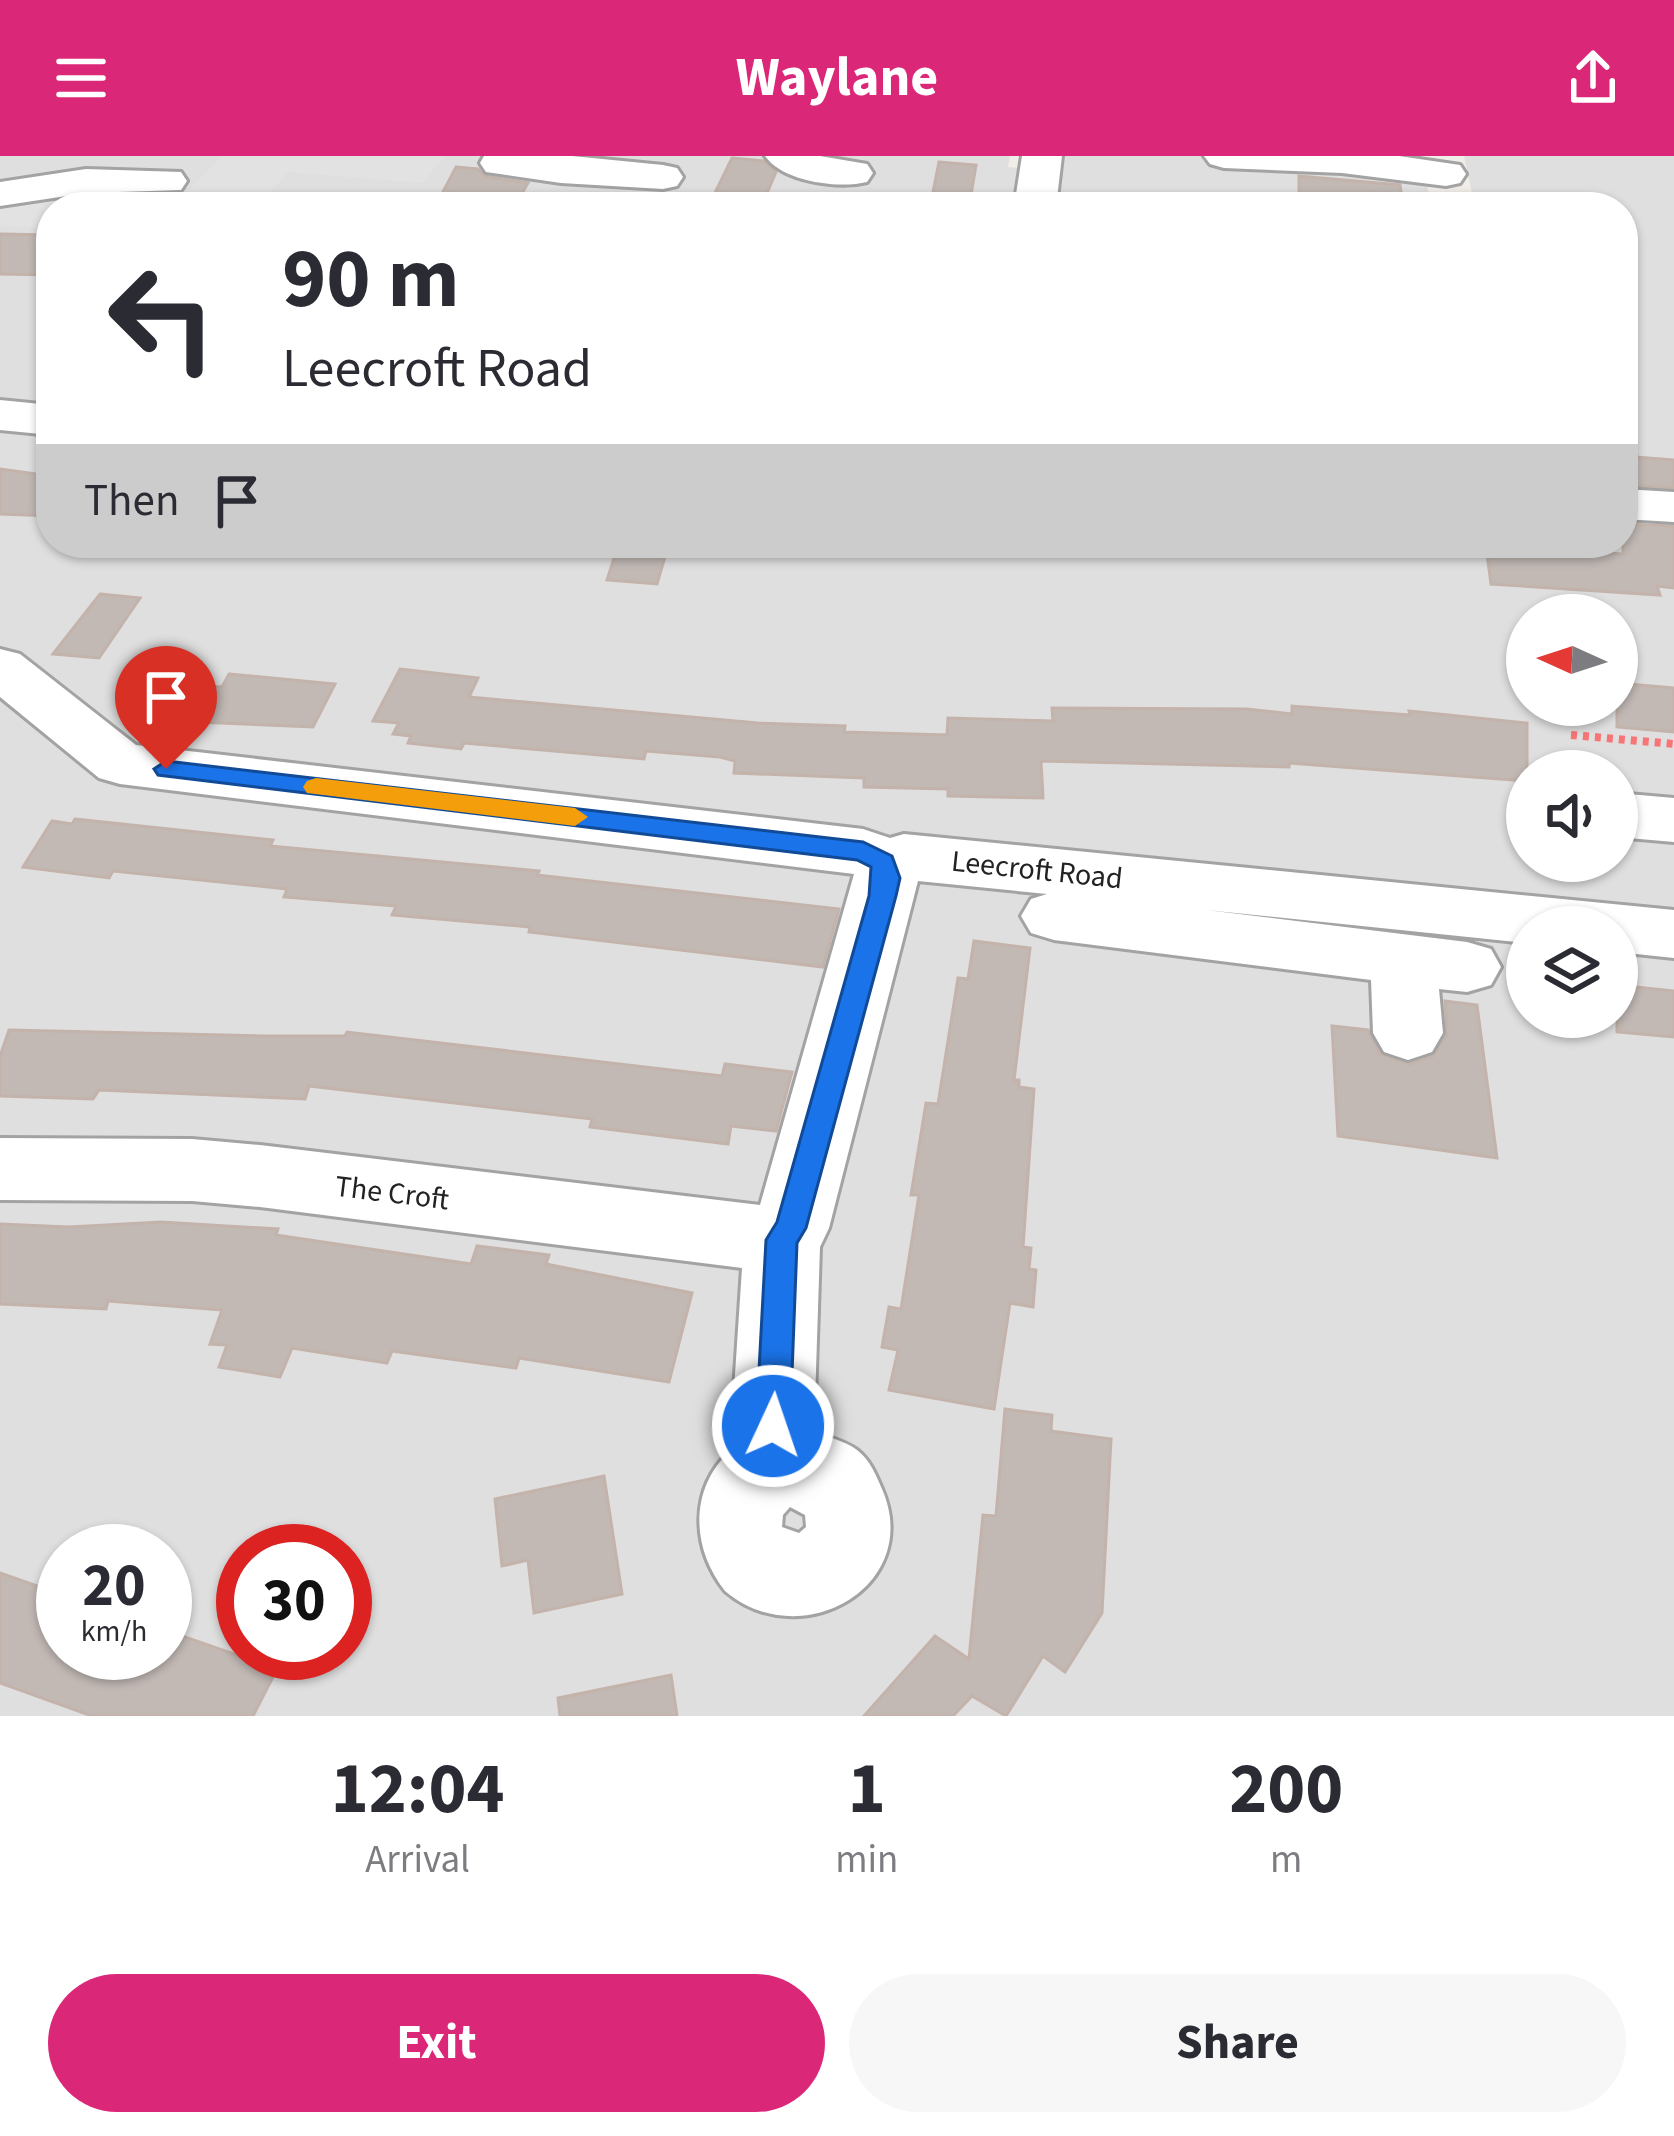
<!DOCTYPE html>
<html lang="en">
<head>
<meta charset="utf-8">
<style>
  :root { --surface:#fff; --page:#f7f7f7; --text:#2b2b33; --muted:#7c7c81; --accent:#db2777 }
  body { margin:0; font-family:"Source Sans 3",sans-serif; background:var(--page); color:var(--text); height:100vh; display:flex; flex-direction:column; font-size:45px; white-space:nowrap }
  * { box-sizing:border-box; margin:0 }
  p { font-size:39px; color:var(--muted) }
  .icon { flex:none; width:66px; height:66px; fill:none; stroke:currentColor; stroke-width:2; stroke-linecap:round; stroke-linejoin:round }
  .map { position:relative; height:1560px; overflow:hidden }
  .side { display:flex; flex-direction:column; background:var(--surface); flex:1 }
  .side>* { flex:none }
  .top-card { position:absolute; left:36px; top:36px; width:1602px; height:366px; border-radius:48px; box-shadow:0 3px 9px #0004; background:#fff; color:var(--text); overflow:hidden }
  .needle { width:78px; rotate:273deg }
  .tools { position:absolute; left:1506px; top:438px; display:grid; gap:24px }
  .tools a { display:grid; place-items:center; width:132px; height:132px; border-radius:50%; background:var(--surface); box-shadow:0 3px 9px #0004; font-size:60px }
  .speed { position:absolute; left:36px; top:1368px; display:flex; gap:24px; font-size:60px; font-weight:700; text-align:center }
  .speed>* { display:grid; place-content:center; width:156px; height:156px; border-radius:50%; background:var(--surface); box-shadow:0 3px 9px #0004; line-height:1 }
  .speed small { font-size:30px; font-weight:400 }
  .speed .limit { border:18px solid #d22; background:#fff; color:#111 }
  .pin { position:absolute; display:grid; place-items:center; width:102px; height:102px; color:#fff; margin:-123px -51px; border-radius:50% 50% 50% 0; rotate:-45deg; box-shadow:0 0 12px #0007 }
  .pin .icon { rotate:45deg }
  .me { position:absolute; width:132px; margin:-66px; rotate:3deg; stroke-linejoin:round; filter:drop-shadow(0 0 9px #0008) }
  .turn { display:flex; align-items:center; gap:42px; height:252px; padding:0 48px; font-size:54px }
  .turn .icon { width:156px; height:156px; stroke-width:2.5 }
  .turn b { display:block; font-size:84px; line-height:102px }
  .then { display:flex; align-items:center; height:114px; padding:0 48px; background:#0003; gap:24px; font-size:45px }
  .eta { display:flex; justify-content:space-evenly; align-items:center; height:204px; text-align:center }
  .eta b { font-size:72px; font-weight:700; line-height:84px }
  .button { display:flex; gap:24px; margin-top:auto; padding:24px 48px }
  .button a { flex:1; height:138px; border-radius:72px; background:var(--accent); color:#fff; font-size:48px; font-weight:700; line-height:138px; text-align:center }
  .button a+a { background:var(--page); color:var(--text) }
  header { display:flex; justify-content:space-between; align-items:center; height:156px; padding:0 48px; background:var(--accent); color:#fff; font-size:54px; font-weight:700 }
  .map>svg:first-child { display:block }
  .residential { fill:#e0dfdf; fill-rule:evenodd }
  .parking { fill:#e2e2e2 }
  .building { fill:#c2b9b5; stroke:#c3b3ab; stroke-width:3 }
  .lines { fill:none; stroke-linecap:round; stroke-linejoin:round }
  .minor-casing { stroke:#a3a3a3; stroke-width:6 }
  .path { stroke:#f77576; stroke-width:8; stroke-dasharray:6 6; stroke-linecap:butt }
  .minor { fill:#fff; fill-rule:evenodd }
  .route { fill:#1a73e8; stroke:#114b97; stroke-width:3 }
  .slow { fill:#f59e0b }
  .labels { text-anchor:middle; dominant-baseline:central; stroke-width:10; stroke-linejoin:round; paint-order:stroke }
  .street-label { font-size:30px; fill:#222; stroke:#fff }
</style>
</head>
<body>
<header><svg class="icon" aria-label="menu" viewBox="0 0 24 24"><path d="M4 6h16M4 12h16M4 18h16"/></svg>Waylane<svg class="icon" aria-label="share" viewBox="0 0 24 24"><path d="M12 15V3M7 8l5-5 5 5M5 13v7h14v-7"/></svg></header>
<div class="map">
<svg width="1674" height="1560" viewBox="0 0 1674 1560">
  <rect width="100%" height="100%" fill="#f1eee9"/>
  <g class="residential">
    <path d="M0 0H1010L1008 11 1023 12 1017 51H51V246L0 241Z"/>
    <path d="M1062 0H1422L1431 51H1089L1060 44 1056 39Z"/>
    <path d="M1464 0H1674V334L1623 331V51H1475Z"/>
    <path d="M0 276 51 281V387H1623L1674 373V1560H0ZM1527 459H1617V549H1527ZM1527 615H1617V705H1527ZM1527 771H1617V861H1527ZM63 1395H165V1497H63ZM243 1395H345V1497H243Z"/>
  </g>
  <path class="parking" d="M222 0H444L423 27 288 16 256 51H51V72L0 70V48L69 36 184 38Z"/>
  <g class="building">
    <path d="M732 2 764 5 776 16 761 51H708Z"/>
    <path d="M939 6 976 9 969 51H930Z"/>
    <path d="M456 11 478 13 485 20 528 27 514 51H435Z"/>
    <path d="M1299 20 1400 29 1403 51H1299Z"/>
    <path d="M0 78 51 79V119L0 118Z"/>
    <path d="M1623 300 1674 304V332L1623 329Z"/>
    <path d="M0 313 51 320V360L0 358Z"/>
    <path d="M1623 368 1674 370V432L1657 430 1660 439 1491 428 1486 390 1623 398Z"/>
    <path d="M619 387H669L657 428 607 424Z"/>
    <path d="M100 438 140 442 99 502 53 498Z"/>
    <path d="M400 513 478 522 469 541 758 567 845 570 844 576 947 579 948 562 1053 565 1052 552 1247 553 1292 558V550L1410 559 1409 555 1527 567V625L1289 607V611L1041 605 1043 642 948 640V633L864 631V622L734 617 735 605 720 601 646 595 644 603 464 587 461 593 408 587 411 580 393 578 399 567 373 565Z"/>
    <path d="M229 518 335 528 313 571 174 565 193 529 222 531Z"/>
    <path d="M1617 527 1674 532V576L1617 571Z"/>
    <path d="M75 663 273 684 270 690 539 715 537 719 839 753 823 811 529 776 530 771 392 759 396 750 284 741 287 733 113 715 109 722 23 711 52 665 72 668Z"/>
    <path d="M974 785 1030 792 1014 924H1019V931L1034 933 1023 1091 1031 1092 1029 1113 1036 1114 1033 1151 1010 1147 994 1253 889 1234 898 1194 882 1191 889 1151 901 1153 919 1039H911L926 947 938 948 958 822 968 823Z"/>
    <path d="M1617 829 1674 835V881L1617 876Z"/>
    <path d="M1445 845 1477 849 1497 1002 1338 980 1332 870 1368 874 1380 898 1409 908 1433 900 1447 879Z"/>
    <path d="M9 874 262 880H345L347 876 722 920 725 908 792 916 776 975 731 970 728 988 590 971 592 963 309 930 305 943 99 934 93 943 0 940V900Z"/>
    <path d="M161 1066 278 1073 276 1079 471 1108 477 1090 549 1099 546 1108 692 1137 669 1226 519 1202 516 1212 392 1195 387 1207 292 1192 280 1221 219 1211 227 1189 210 1188 222 1154 108 1145 106 1153 0 1148V1068L69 1071Z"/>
    <path d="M1005 1253 1052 1259 1051 1275 1111 1283 1102 1457 1065 1516 1043 1500 1006 1560 972 1540 953 1560H864L935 1480 969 1503 983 1359 996 1360Z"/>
    <path d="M604 1320 622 1438 534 1457 528 1404 502 1410 495 1343Z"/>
    <path d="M0 1417 63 1439V1497H165V1474L277 1513 253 1560H92L0 1527Z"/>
    <path d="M671 1519 677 1560H560L558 1542Z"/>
  </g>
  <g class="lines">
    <defs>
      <g id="minor">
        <path d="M484 0H572L663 9 677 12 683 21 677 30 663 33 561 27 486 16 480 7Z"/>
        <path d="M765 0H820L867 8 873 17 867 26C839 33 783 26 765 0Z"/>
        <path d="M1022 0H1062L1056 51H1014Z"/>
        <path d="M1204 0H1399L1460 9 1466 18 1460 27 1446 30 1342 17 1224 12 1210 8Z"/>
        <path d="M86 13 181 16 187 25 181 34 86 37 0 50V26Z"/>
        <path d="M0 244 51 249V279L0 274Z"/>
        <path d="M1623 333 1674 336V366L1623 363Z"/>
        <path d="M0 493 20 498 136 589 863 673 890 682 904 678 1674 754V802L1617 796V771H1527V787L1206 754 1467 786 1491 793 1501 811 1491 829 1467 836 1439 833 1443 877 1432 896 1408 904 1384 896 1373 877 1371 824 1054 784 1031 777 1021 760 1031 743 1047 738 918 725 829 1072 820 1091 814 1276C828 1281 845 1285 857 1294 870 1304 876 1319 882 1333 924 1430 801 1500 725 1435 691 1392 689 1333 730 1295L742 1112 260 1051 192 1045 0 1044V982L192 983 260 989 760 1049 854 718 120 628 99 622 0 541ZM790 1351 805 1359 806 1371 799 1377 782 1371 783 1359Z"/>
        <path d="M1617 637 1674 642V686L1617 681Z"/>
      </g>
    </defs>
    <use href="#minor" class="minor-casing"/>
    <path class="path" d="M1571 579 1674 588"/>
    <use href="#minor" class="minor"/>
  </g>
  <path class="route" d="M166 605 863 686 892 700 900 722 896 740 806 1072 797 1087 790 1270 785 1281 773 1286 761 1281 756 1270 766 1084 777 1066 869 740 871 711 857 704 158 619 154 613Z"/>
  <path class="slow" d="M316 622 575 652 588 661 575 670 307 637 303 631 307 625Z"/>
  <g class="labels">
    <g class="street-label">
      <text transform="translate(1037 714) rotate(6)">Leecroft Road</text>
      <text transform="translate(392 1037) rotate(7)">The Croft</text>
    </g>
  </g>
</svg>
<div class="tools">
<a><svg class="needle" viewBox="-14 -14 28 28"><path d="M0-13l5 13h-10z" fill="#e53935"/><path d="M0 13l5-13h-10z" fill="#7c7c81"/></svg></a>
<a><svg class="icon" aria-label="sound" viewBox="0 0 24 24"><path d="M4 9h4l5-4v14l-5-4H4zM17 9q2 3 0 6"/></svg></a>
<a><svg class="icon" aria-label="layers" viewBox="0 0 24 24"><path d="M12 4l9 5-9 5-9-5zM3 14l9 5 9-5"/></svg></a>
</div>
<div class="speed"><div>20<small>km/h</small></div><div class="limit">30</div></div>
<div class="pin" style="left:166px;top:613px;background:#d93025"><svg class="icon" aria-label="arrive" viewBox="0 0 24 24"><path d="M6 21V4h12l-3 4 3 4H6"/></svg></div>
<svg class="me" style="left:773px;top:1270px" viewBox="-20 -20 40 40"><circle r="17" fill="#1a73e8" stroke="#fff" stroke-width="3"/><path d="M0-11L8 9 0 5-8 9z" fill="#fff"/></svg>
<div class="top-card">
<div class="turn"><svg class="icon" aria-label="left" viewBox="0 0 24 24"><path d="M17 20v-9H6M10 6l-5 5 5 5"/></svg><div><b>90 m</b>Leecroft Road</div></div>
<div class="then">Then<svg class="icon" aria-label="arrive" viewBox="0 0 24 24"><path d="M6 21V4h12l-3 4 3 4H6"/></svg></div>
</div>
</div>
<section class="side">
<div class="eta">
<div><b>12:04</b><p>Arrival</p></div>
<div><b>1</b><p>min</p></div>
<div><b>200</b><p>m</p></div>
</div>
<div class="button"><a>Exit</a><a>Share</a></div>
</section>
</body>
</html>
